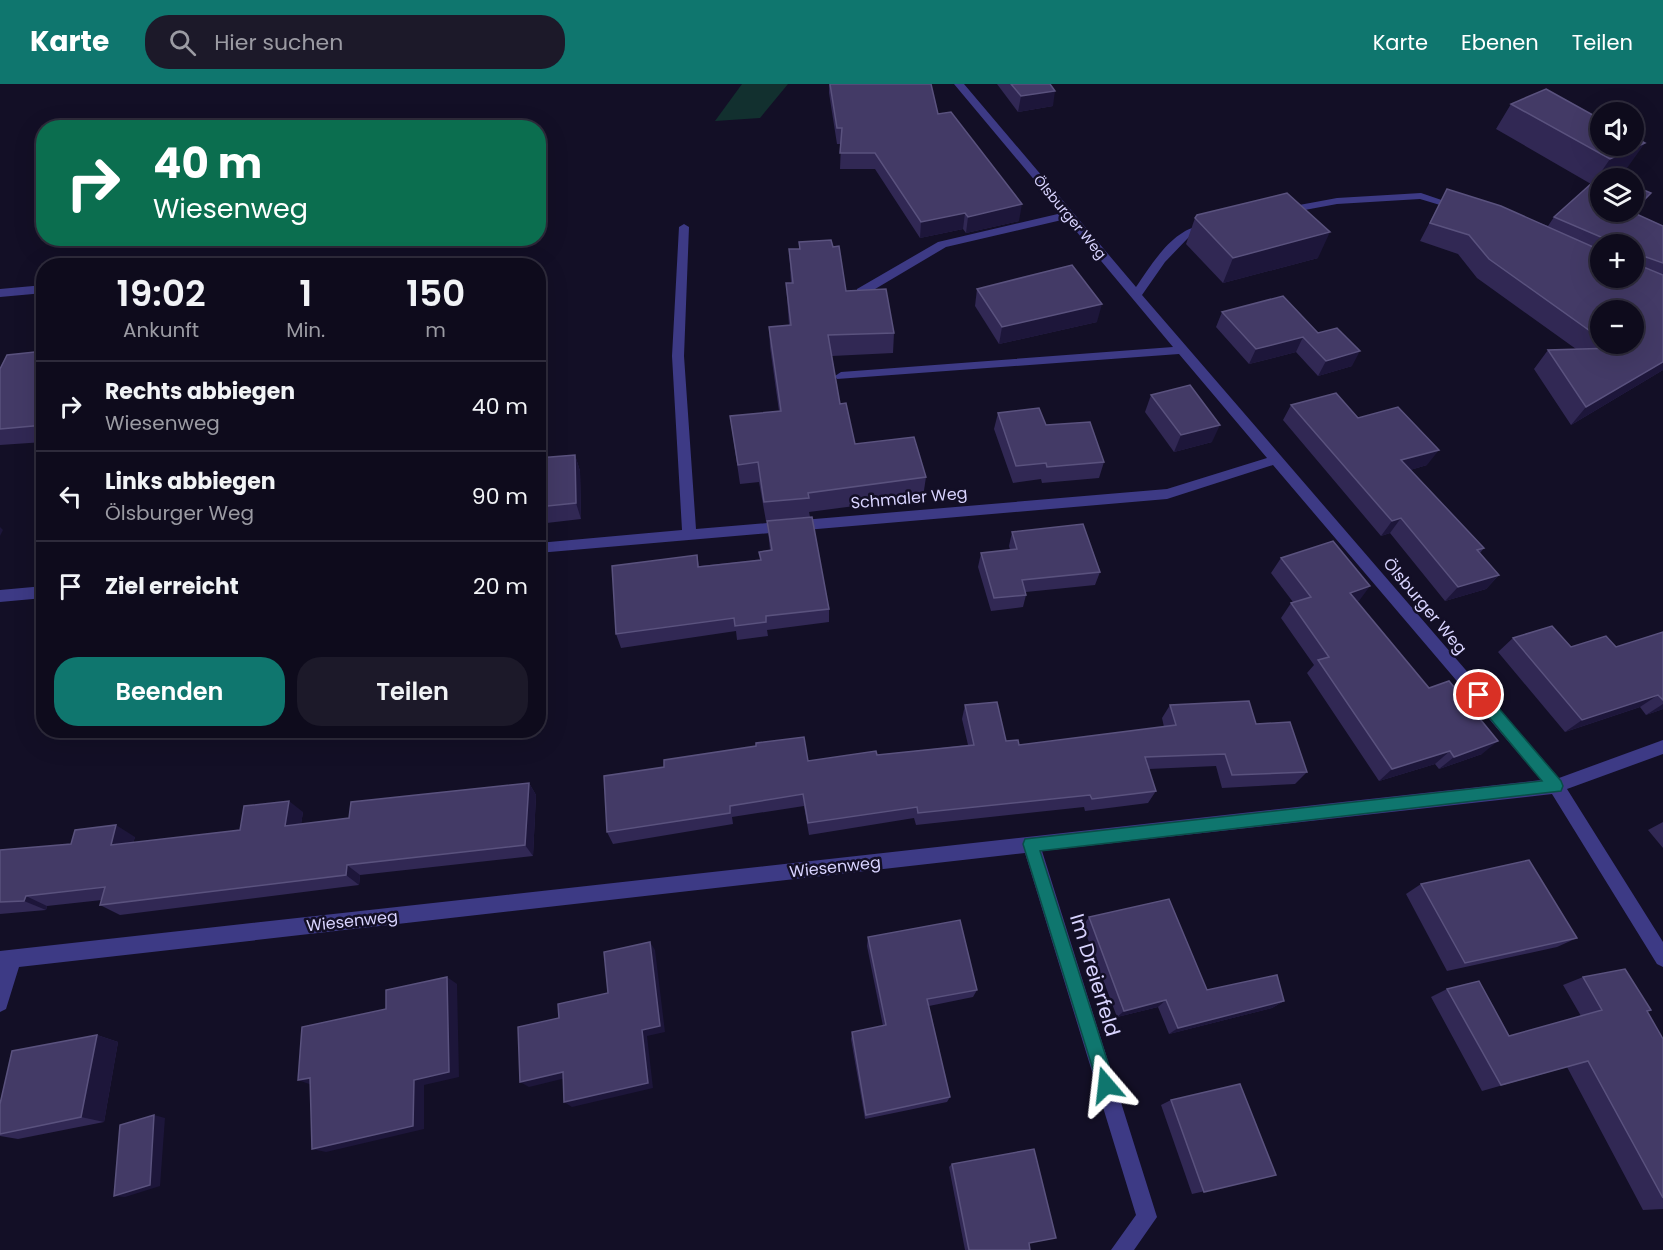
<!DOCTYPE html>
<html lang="de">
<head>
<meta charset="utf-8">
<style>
  :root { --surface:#0e0b1c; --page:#1c1929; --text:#f1f3f6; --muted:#9b9ba3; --line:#2e2b3b; --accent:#0f766e }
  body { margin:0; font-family:Poppins,sans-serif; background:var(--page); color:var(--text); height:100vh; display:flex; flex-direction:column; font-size:22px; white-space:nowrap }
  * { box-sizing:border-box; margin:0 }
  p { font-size:20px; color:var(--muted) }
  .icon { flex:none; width:33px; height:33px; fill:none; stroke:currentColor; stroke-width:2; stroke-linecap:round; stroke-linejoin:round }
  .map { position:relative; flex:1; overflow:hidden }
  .details { position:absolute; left:36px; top:174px; width:510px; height:480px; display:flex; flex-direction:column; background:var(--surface); border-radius:24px; box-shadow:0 6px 24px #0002,0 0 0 2px var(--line) }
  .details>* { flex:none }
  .top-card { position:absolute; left:36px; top:36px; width:510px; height:126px; border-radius:24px; box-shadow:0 6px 24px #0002,0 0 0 2px var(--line); background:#0b6e4f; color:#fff; overflow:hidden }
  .buttons { position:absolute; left:1590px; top:18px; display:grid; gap:12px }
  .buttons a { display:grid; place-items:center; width:54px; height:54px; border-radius:50%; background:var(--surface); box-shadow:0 6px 24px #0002,0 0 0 2px var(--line); font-size:30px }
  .pin { position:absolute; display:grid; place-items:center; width:51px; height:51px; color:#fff; margin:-26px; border:3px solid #fff; border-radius:50%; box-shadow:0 2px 6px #0007 }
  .me { position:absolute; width:66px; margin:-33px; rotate:343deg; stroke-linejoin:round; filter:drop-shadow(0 0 4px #0008) }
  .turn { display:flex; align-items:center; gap:21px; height:126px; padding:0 18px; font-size:27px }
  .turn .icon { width:78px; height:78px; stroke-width:2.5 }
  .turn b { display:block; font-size:42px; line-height:51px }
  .eta { display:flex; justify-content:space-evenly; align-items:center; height:102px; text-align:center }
  .eta b { font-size:36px; font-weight:600; line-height:42px }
  .button { display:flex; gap:12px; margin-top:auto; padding:12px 18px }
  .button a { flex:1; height:69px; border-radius:24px; background:var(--accent); color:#fff; font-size:24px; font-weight:600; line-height:69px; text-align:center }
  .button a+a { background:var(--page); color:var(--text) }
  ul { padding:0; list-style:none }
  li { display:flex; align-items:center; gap:18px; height:90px; padding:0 18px; border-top:2px solid var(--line) }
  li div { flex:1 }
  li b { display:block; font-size:22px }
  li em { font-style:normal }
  header { display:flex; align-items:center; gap:36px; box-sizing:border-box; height:84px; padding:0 30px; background:var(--accent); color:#fff }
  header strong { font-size:28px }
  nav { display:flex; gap:33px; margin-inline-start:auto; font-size:21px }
  .search { width:420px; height:54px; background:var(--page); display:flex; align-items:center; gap:15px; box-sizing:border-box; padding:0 21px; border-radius:24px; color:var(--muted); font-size:22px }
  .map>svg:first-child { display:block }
  .green { fill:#12302f }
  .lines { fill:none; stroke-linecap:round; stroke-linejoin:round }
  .minor { fill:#3d3a85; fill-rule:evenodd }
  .wall { fill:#312854; fill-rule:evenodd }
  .shaded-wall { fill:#1d163a }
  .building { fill:#433a66; stroke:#5a527e; stroke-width:1.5 }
  .route { fill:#0f766e; stroke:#0a4d48; stroke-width:1.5 }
  .labels { text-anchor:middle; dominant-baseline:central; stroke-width:5; stroke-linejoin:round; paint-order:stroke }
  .far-street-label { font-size:14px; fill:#d9d4ff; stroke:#130f26 }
  .street-label { font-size:16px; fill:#d9d4ff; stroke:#130f26 }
  .near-street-label { font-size:20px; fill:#d9d4ff; stroke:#130f26 }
</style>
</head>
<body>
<header>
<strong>Karte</strong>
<div class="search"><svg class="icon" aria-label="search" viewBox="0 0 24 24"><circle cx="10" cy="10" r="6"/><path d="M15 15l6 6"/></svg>Hier suchen</div>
<nav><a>Karte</a><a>Ebenen</a><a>Teilen</a></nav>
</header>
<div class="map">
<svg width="1663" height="1166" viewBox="0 0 1663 1166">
  <rect width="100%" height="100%" fill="#130f26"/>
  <path class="green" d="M742 0H788L760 34 715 37Z"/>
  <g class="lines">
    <g class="minor">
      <path d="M954 0H964L1136 203C1152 180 1177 137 1211 142V146L1189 153 1165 178 1142 211 1559 694 1663 656V670L1567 705 1663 858V883L1657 880 1552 710 1042 767 1157 1133 1134 1166H1111L1136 1131 1025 769 19 883 6 925 0 928V867L1541 696 1273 381 1167 415 538 469V459L682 446 672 272 679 143 684 140 689 143 684 272 696 445 1167 405 1267 374 1179 270 837 295 835 292 841 288 1173 263 1066 135 946 163 865 211H857V205L938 158 1062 129Z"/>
      <path d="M1421 109 1465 124 1460 127 1420 115 1337 120 1283 130 1278 127 1283 124 1337 114Z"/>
      <path d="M507 173 513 176 511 178 476 182H410L415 179Z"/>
      <path d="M44 201V209L0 213V205Z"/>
      <path d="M44 502V514L0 518V506Z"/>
    </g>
  </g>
  <g class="wall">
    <path d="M829 0H931L938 30 1019 137 966 149 963 145 920 154 875 85H840L841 60H837L829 9Z"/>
    <path d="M997 0H1050L1053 22 1018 28Z"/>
    <path d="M1511 20 1627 84 1611 92 1651 109 1635 129 1663 142V286L1571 341 1534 285 1548 266 1576 265 1477 194 1458 170 1420 157 1447 105 1548 142 1554 133 1591 100 1496 45ZM1600 160H1634V194H1600ZM1600 226 1634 260H1600Z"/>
    <path d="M1195 134 1318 174 1223 199 1186 160Z"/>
    <path d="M799 158 833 163 846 207 894 249 893 269 832 272 840 320 855 360 926 393 923 413 809 428 810 433 766 437 759 398 740 400 730 332 779 327 770 263 769 243 789 241 786 199H791L789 165H799Z"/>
    <path d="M977 205 1097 238 999 260 975 222Z"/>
    <path d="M1222 228 1318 249 1352 282 1318 292 1296 268 1249 280 1216 243Z"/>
    <path d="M44 267V358L0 361V285Z"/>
    <path d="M1151 311 1212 358 1174 368 1145 328Z"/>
    <path d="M1291 321 1358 334 1427 381 1410 386 1484 464 1480 469 1499 491 1486 505 1445 517 1390 449 1381 452 1283 336Z"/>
    <path d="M998 329 1046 341 1104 378 1099 394 1042 399 1041 395 1013 399 994 345Z"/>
    <path d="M575 371 580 387 581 435 538 440V374Z"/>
    <path d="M767 437 829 525V538L767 546 768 552 737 556 736 547 621 564 616 550 697 471 699 482 760 476 770 466Z"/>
    <path d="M1012 448 1100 488 1095 501 1026 508V511L1023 523 991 527 978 483 981 469 1010 466 1009 462Z"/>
    <path d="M1281 474 1359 517H1357L1482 670 1439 685 1435 680 1379 697 1307 589 1314 581 1281 534 1291 519 1293 518 1271 489Z"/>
    <path d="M1663 548V625L1646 631 1640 623 1565 648 1498 568 1513 554 1571 563H1616Z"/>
    <path d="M965 621 1006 657 1019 661 1164 643 1162 634 1170 621 1256 640 1307 688 1295 700 1222 704 1216 682 1149 685 1156 707 1148 719 1085 727 1084 723 916 741 914 734 809 751 804 722 732 733 733 740 613 760 607 748 808 677 877 671 968 661 962 635Z"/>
    <path d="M529 699 536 711 533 772 360 791 359 801 120 831 100 821 102 816 47 822 46 826 0 830V766L71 760 135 753 133 759 240 746 303 728 301 740 349 734Z"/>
    <path d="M1663 738V764L1648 746Z"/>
    <path d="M1421 800 1577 854 1557 863 1447 887 1406 810Z"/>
    <path d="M1089 833 1207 906 1284 917 1272 924 1169 950 1158 923 1117 933 1083 842Z"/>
    <path d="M868 853 977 906 973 913 929 922 950 1013 947 1018 865 1035 851 955 852 948 883 942 867 862Z"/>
    <path d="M1583 893 1647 927 1663 955V1125L1643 1126 1567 983 1482 1007 1431 913 1447 905 1509 952 1581 932 1563 901Z"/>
    <path d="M97 951 118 958 104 1038 18 1055 0 1052V1020Z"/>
    <path d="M1171 1016 1276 1091 1192 1110 1161 1021Z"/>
    <path d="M952 1080 1029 1159 1030 1166H965L949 1083Z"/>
  </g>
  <g class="shaded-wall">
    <path d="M1055 7 1053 22 1018 28 1021 12Z"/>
    <path d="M1645 59 1627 84 1592 101 1610 75Z"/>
    <path d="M1651 109 1637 128 1618 147 1632 128H1634V126Z"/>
    <path d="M1022 120 1019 137 966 149 968 133Z"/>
    <path d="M965 129 963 145 920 154 921 138Z"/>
    <path d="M1330 148 1318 174 1223 199 1233 174Z"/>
    <path d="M1102 220 1097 238 999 260 1002 243Z"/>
    <path d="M1303 253 1296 268 1249 280 1256 265Z"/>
    <path d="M1360 267 1352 282 1318 292 1326 277Z"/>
    <path d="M1663 278V286L1571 341 1586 323Z"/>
    <path d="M1220 341 1212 358 1174 368 1181 351Z"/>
    <path d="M1439 366 1427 381 1390 392 1401 376Z"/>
    <path d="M575 371 580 387 581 435 576 419Z"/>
    <path d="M1401 434 1390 449 1381 452 1392 437Z"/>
    <path d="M0 443 3 446 0 452Z"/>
    <path d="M1499 491 1486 505 1445 517 1458 503Z"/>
    <path d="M1370 502 1359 517 1338 524 1350 509Z"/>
    <path d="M1658 611 1640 623 1565 648 1582 636Z"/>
    <path d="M1663 620V625L1646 631Z"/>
    <path d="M1498 657 1482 670 1439 685 1454 673Z"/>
    <path d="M1450 667 1435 680 1379 697 1392 685Z"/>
    <path d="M529 699 536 711 533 772 525 761Z"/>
    <path d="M289 717 303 728 299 753 285 742Z"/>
    <path d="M116 741 135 753 129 772 111 761Z"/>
    <path d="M347 781 360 791 359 801 346 791Z"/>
    <path d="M26 812 47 822 46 826 24 817Z"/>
    <path d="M650 858 655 866 665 948 647 952 653 1004 572 1023 564 1018Z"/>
    <path d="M447 893 457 900 459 993 424 1001V1045L326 1068 312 1065 414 996Z"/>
    <path d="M1166 916 1158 923 1117 933 1124 927Z"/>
    <path d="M1284 917 1272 924 1169 950 1178 944Z"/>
    <path d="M97 951 118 958 104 1038 81 1033Z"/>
    <path d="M563 988 570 993 529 1003 520 998Z"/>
    <path d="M310 994 312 1001 298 996Z"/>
    <path d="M154 1031 165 1034 160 1102 125 1113 114 1112Z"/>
  </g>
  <g class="building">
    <path d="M830 0H931L938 30 951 28 1022 120 968 133 965 129 921 138 875 69H840L842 44H837Z"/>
    <path d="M1011 0H1050L1055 7 1021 12Z"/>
    <path d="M1546 5 1600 35V62H1634V53L1645 59 1610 75 1511 20Z"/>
    <path d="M1603 89 1616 94H1600V128H1632L1663 142V179L1646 173H1634V160H1615V159L1554 133Z"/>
    <path d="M1634 102 1651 109 1634 126Z"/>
    <path d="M1447 105 1501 122 1600 166V194H1634V179L1663 191V278L1586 323 1548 266 1615 264 1609 260H1634V226H1600V254L1489 175 1469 151 1430 139Z"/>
    <path d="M1287 109 1330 148 1233 174 1195 134 1197 131Z"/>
    <path d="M831 156 833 163 839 162 846 207 886 205 894 249 828 251 840 320 846 319 855 360 914 353 926 393 808 409 809 414 764 418 758 378 738 381 730 332 781 327 769 243 791 241 786 199H793L789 165H800L799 158Z"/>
    <path d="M1072 181 1102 220 1002 243 977 205Z"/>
    <path d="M1283 212 1318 249 1337 244 1360 267 1326 277 1303 253 1256 265 1222 228Z"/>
    <path d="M44 267V341L0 345V285L7 271Z"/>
    <path d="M1190 301 1220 341 1181 351 1151 311Z"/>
    <path d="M1336 309 1358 334 1398 323 1439 366 1401 376 1484 464 1477 466 1499 491 1458 503 1401 434 1392 437 1291 321Z"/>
    <path d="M1039 324 1046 341 1090 338 1104 378 1047 383 1046 379 1016 382 998 329Z"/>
    <path d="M575 371 576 419 538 423V374Z"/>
    <path d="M812 433 829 525 766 532V538L735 542 734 534 616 550 612 482 697 471 698 483 761 476 759 468 772 466 767 437Z"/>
    <path d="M1083 440 1100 488 1022 496 1026 511 994 514 981 469 1017 465 1012 448Z"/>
    <path d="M1333 457 1370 502 1350 509 1429 604 1449 597 1498 657 1454 673 1450 667 1392 685 1318 576 1329 573 1291 519 1311 513 1281 474Z"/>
    <path d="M1552 542 1571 563 1606 552 1616 563 1663 548V616L1658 611 1582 636 1513 554Z"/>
    <path d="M1249 617 1256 640 1290 638 1307 688 1232 691 1225 670 1145 673 1156 707 1092 715 1090 711 918 729 917 723 808 739 803 710 730 722V729L607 748 604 692 664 683V676L756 662V659L804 653 808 677 876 667 877 671 974 661 965 621 997 618 1006 657 1018 656 1019 661 1176 641 1170 621Z"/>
    <path d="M529 699 525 761 347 781 346 791 100 821 105 803 26 812 24 817 0 818V766L71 760 75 746 116 741 111 761 240 746 244 722 289 717 285 742 349 734 351 718Z"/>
    <path d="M1529 776 1577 854 1465 879 1421 800Z"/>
    <path d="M1169 815 1207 906 1277 891 1284 917 1178 944 1166 916 1124 927 1089 833Z"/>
    <path d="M960 836 977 906 927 915 950 1013 866 1031 852 948 886 941 868 853Z"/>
    <path d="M650 858 660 942 642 946 648 999 564 1018 563 988 520 998 518 943 559 934 558 920 608 909 604 868Z"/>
    <path d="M1625 885 1651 926 1647 927 1663 955V1114L1588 977 1501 1001 1447 905 1479 897 1509 952 1602 926 1583 893Z"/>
    <path d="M447 893 449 988 414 996 413 1042 312 1065 310 994 298 996 302 943 386 925V906Z"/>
    <path d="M97 951 81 1033 0 1050V1020L12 967Z"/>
    <path d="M1240 1000 1276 1091 1204 1108 1171 1016Z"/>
    <path d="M154 1031 150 1101 114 1112 120 1041Z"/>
    <path d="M1034 1065 1056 1154 1029 1159 1030 1166H969L952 1080Z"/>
  </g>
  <path class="route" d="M1479 605 1484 607 1561 697 1563 702 1561 707 1040 767 1115 1001 1112 1008 1106 1010 1100 1008 1023 760 1025 755 1542 697 1474 615 1472 611 1474 607Z"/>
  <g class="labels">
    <g class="far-street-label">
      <text transform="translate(1070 133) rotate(50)">Ölsburger Weg</text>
    </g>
    <g class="street-label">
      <text transform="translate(909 414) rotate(-5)">Schmaler Weg</text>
      <text transform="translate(1425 522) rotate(50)">Ölsburger Weg</text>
      <text transform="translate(835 783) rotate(-6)">Wiesenweg</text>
      <text transform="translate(352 837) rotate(-6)">Wiesenweg</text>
    </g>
    <g class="near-street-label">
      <text transform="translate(1095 891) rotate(73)">Im Dreierfeld</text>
    </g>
  </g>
</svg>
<div class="buttons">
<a><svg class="icon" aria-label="sound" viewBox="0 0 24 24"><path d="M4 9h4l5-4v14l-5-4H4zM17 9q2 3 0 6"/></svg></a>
<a><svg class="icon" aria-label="layers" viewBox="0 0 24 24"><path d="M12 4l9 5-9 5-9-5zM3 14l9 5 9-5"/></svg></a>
<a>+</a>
<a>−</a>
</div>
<div class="pin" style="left:1479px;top:611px;background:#d93025"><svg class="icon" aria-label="arrive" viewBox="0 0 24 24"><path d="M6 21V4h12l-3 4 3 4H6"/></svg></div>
<svg class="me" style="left:1106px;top:1001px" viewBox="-20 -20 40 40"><path d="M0-17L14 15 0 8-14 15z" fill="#0f766e" stroke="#fff" stroke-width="4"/></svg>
<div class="top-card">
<div class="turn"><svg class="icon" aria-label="right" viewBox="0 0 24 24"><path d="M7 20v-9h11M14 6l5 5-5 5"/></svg><div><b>40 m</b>Wiesenweg</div></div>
</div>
<section class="details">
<div class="eta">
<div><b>19:02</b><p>Ankunft</p></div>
<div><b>1</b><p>Min.</p></div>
<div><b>150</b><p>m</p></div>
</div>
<ul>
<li><svg class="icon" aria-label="right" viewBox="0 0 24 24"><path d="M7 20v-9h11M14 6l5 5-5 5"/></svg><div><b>Rechts abbiegen</b><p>Wiesenweg</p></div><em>40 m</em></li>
<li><svg class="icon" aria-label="left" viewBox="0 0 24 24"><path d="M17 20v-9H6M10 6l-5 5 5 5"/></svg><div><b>Links abbiegen</b><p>Ölsburger Weg</p></div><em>90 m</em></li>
<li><svg class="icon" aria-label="arrive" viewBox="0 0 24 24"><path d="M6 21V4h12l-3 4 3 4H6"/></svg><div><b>Ziel erreicht</b></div><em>20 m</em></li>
</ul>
<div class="button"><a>Beenden</a><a>Teilen</a></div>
</section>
</div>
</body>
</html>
